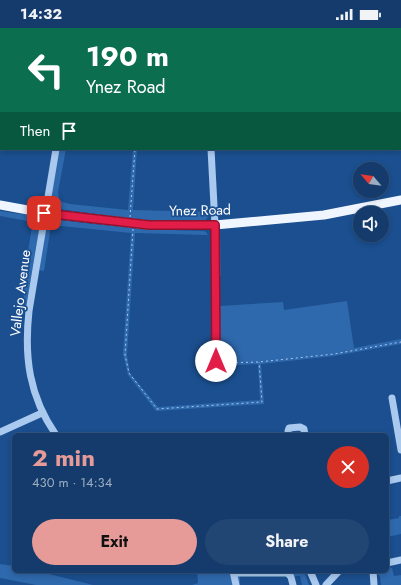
<!DOCTYPE html>
<html lang="en">
<head>
<meta charset="utf-8">
<style>
  :root { --surface:#143b6b; --page:#214673; --text:#f1f3f6; --muted:#9dadc1; --line:#33557e; --accent:#e69b98 }
  body { margin:0; font-family:Jost,sans-serif; background:var(--page); color:var(--text); height:100vh; display:flex; flex-direction:column; font-size:15px; white-space:nowrap }
  * { box-sizing:border-box; margin:0 }
  p { font-size:13px; color:var(--muted) }
  .icon { flex:none; width:22px; height:22px; fill:none; stroke:currentColor; stroke-width:2; stroke-linecap:round; stroke-linejoin:round }
  .map { position:relative; flex:1; overflow:hidden }
  .drawer { position:absolute; left:12px; top:405px; width:377px; height:140px; display:flex; flex-direction:column; background:var(--surface); border-radius:6px; box-shadow:0 2px 6px #0003,0 0 0 1px var(--line) }
  .drawer>* { flex:none }
  .hud { position:absolute; left:0px; top:0px; width:401px; height:122px; box-shadow:0 2px 6px #0003,0 0 0 1px var(--line); background:#0b6e4f; color:#fff; overflow:hidden }
  .needle { width:26px; rotate:299deg }
  .tools { position:absolute; left:353px; top:134px; display:grid; gap:8px }
  .tools a { display:grid; place-items:center; width:36px; height:36px; border-radius:50%; background:var(--surface); box-shadow:0 2px 6px #0003,0 0 0 1px var(--line); font-size:20px }
  .pin { position:absolute; display:grid; place-items:center; width:34px; height:34px; color:#fff; margin:-17px; border-radius:8px; box-shadow:0 2px 6px #0006 }
  .me { position:absolute; width:44px; margin:-22px; rotate:0deg; stroke-linejoin:round; filter:drop-shadow(0 0 3px #0008) }
  .turn { display:flex; align-items:center; gap:14px; height:84px; padding:0 20px; font-size:18px }
  .turn .icon { width:52px; height:52px; stroke-width:2.5 }
  .turn b { display:block; font-size:28px; line-height:34px }
  .then { display:flex; align-items:center; height:38px; padding:0 20px; background:#0003; gap:8px; font-size:15px }
  .round { display:grid; place-items:center; flex:none; width:42px; height:42px; border-radius:21px; background:var(--page) }
  .overview { display:flex; align-items:center; justify-content:space-between; height:68px; padding:0 20px }
  h1 { font-size:24px; font-weight:700; line-height:30px; color:var(--accent) }
  .cta { display:flex; gap:8px; margin-top:auto; padding:8px 20px }
  .cta a { flex:1; height:46px; border-radius:24px; background:var(--accent); color:#111; font-size:16px; font-weight:700; line-height:46px; text-align:center }
  .cta a+a { background:var(--page); color:var(--text) }
  .status { display:flex; justify-content:space-between; align-items:center; height:28px; padding:0 20px; background:var(--surface); direction:ltr }
  .status svg { height:11px; fill:currentColor }
  .map>svg:first-child { display:block }
  .green { fill:#2e69ad }
  .lines { fill:none; stroke-linecap:round; stroke-linejoin:round }
  .path { stroke:#a9c9ee; stroke-width:1; stroke-dasharray:2 3; stroke-linecap:butt }
  .minor { stroke:#a9c9ee; stroke-width:7 }
  .major { stroke:#f0f6ff; stroke-width:9 }
  .route-casing { stroke:#92132f; stroke-width:10 }
  .route { stroke:#e11d48; stroke-width:7 }
  .labels { text-anchor:middle; dominant-baseline:central; stroke-width:3.5; stroke-linejoin:round; paint-order:stroke }
  .street-label { font-size:14px; fill:#fff; stroke:#1b4f8f }
</style>
</head>
<body>
<div class="status"><b>14:32</b><svg viewBox="0 0 49 12"><path d="M0 12V9h3v3zM5 12V6h3v6zM10 12V3h3v9zM15 12V0h3v12zM26 1h20v11H26zM47 4h2v5h-2z"/></svg></div>
<div class="map">
<svg width="401" height="557" viewBox="0 0 401 557">
  <rect width="100%" height="100%" fill="#1b4f8f"/>
  <g class="green">
    <path d="M58 121H66L58 164 59 171 62 174 70 176 128 182 133 121H137L133 182 209 184 208 189 204 194 140 192 52 180 50 175Z"/>
    <path d="M0 183 34 188 37 189 40 196 26 278 25 279 22 257 33 194 0 188Z"/>
    <path d="M53 191C103 198 153 202 204 203L206 204 208 207 135 205 127 327 130 345 158 379 260 372 258 336 224 338 219 325 218 205 220 203 221 248H219L220 278 283 274 284 282 347 273 354 320 401 311V316L334 328 261 336 264 376 156 383 128 347 123 326 131 205 51 197 44 243 39 242 46 197 50 192Z"/>
    <path d="M399 488H401V506L387 509V500L390 499 388 492 399 490Z"/>
    <path d="M0 536 14 538V543H37L93 557H36L0 550Z"/>
    <path d="M389 539 392 540 394 548 401 547V557H381L380 548 377 546 380 543H387V540Z"/>
    <path d="M197 543H304L309 557H302L300 548 242 547 240 548V557H192L198 555Z"/>
  </g>
  <g class="lines">
    <g class="path">
      <path d="M400 24H401"/>
      <path d="M130 189 135 121"/>
      <path d="M133 201 125 327 129 345 157 381 262 374 259 334"/>
      <path d="M221 335 259 334 334 326 401 314"/>
      <path d="M27 407V406"/>
    </g>
    <g class="minor">
      <path d="M51 0 52 1"/>
      <path d="M353 0V1"/>
      <path d="M321 1 322 0"/>
      <path d="M211 121 215 197 216 333"/>
      <path d="M392 370 401 422"/>
      <path d="M0 404 42 385"/>
      <path d="M56 407C29 368 24 329 29 283L56 121"/>
      <path d="M289 407 288 403 289 400 300 399 304 401 305 407"/>
      <path d="M387 453 401 450"/>
      <path d="M387 535 401 532"/>
      <path d="M233 543 236 557"/>
      <path d="M286 543 291 549 293 557"/>
      <path d="M310 543 316 557"/>
      <path d="M373 543 374 557"/>
      <path d="M234 545H287"/>
      <path d="M326 557 339 543"/>
    </g>
    <path class="major" d="M0 177 44 185 149 197H215L324 187 401 172"/>
  </g>
  <g class="lines">
    <defs>
      <path id="route" d="M44 185 149 197H215L216 333"/>
    </defs>
    <use href="#route" class="route-casing"/>
    <use href="#route" class="route"/>
  </g>
  <g class="labels">
    <g class="street-label">
      <text transform="translate(200 182) rotate(-1)">Ynez Road</text>
      <text transform="translate(20 265) rotate(-83)">Vallejo Avenue</text>
    </g>
  </g>
</svg>
<div class="tools">
<a><svg class="needle" viewBox="-14 -14 28 28"><path d="M0-13l5 13h-10z" fill="#e53935"/><path d="M0 13l5-13h-10z" fill="#9dadc1"/></svg></a>
<a><svg class="icon" aria-label="sound" viewBox="0 0 24 24"><path d="M4 9h4l5-4v14l-5-4H4zM17 9q2 3 0 6"/></svg></a>
</div>
<div class="pin" style="left:44px;top:185px;background:#d93025"><svg class="icon" aria-label="arrive" viewBox="0 0 24 24"><path d="M6 21V4h12l-3 4 3 4H6"/></svg></div>
<svg class="me" style="left:216px;top:333px" viewBox="-20 -20 40 40"><circle r="19" fill="#fff"/><path d="M0-13L10 11 0 6-10 11z" fill="#e11d48"/></svg>
<div class="hud">
<div class="turn"><svg class="icon" aria-label="left" viewBox="0 0 24 24"><path d="M17 20v-9H6M10 6l-5 5 5 5"/></svg><div><b>190 m</b>Ynez Road</div></div>
<div class="then">Then<svg class="icon" aria-label="arrive" viewBox="0 0 24 24"><path d="M6 21V4h12l-3 4 3 4H6"/></svg></div>
</div>
<section class="drawer">
<div class="overview"><div><h1>2 min</h1><p>430 m · 14:34</p></div><a class="round" style="background:#d93025;color:#fff"><svg class="icon" aria-label="close" viewBox="0 0 24 24"><path d="M6 6l12 12M18 6L6 18"/></svg></a></div>
<div class="cta"><a>Exit</a><a>Share</a></div>
</section>
</div>
</body>
</html>
